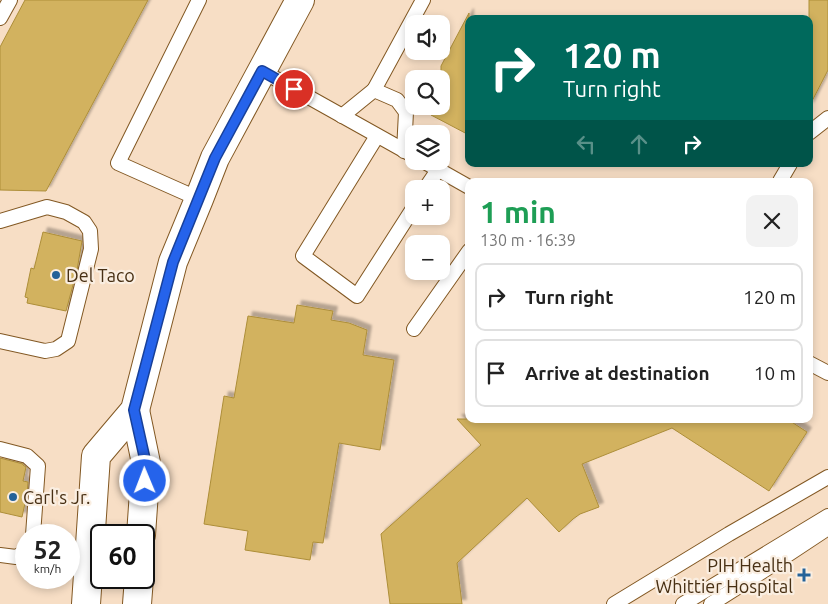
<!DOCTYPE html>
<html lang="en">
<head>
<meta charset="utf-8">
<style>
  :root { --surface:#fff; --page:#f2f2f2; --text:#222; --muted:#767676; --line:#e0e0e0 }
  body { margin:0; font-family:Ubuntu,sans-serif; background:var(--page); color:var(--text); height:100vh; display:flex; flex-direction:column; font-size:19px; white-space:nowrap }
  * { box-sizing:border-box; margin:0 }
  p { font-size:16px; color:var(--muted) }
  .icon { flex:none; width:28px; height:28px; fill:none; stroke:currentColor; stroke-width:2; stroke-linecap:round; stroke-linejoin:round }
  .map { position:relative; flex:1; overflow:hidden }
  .sheet { position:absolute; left:465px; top:178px; width:348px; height:245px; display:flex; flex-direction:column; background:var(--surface); border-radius:10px; box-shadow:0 2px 8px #0003 }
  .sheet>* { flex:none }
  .banner { position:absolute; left:465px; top:15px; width:348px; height:152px; border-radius:10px; box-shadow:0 2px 8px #0003; background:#00695c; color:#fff; overflow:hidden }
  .buttons { position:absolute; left:405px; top:15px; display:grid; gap:10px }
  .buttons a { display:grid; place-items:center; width:45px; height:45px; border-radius:10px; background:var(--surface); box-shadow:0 2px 8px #0003; font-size:25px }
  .speed { position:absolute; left:15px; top:524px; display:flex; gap:10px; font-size:25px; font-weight:700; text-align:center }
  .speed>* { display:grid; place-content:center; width:65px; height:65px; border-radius:50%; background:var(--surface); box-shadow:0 2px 8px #0003; line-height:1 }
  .speed small { font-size:12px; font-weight:400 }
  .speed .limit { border:2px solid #111; border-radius:8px; background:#fff; color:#111 }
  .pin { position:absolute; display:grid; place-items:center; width:42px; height:42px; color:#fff; margin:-21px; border:2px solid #fff; border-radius:50%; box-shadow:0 1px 5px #0007 }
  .me { position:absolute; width:55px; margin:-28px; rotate:359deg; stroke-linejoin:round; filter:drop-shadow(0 0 4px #0008) }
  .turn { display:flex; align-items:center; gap:18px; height:105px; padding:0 15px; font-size:22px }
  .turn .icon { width:65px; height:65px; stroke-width:2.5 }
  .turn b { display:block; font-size:35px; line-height:42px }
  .lanes { display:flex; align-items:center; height:48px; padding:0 15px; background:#0003; justify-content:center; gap:25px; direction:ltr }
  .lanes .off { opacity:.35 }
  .round { display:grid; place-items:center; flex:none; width:52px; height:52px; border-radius:10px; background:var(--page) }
  .overview { display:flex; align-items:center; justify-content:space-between; height:85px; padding:0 15px }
  h1 { font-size:30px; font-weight:700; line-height:38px; color:#1e9e55 }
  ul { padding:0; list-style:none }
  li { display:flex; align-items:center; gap:15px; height:68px; margin:0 10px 8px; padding:0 5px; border:2px solid var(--line); border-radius:10px }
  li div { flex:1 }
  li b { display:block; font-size:19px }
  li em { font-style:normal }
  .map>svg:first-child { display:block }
  .building { fill:#d2b25f; stroke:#ad8e39; filter:url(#shadow) }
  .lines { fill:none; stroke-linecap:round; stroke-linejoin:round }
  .service-casing { stroke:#825823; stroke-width:16 }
  .primary-casing { stroke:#825823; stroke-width:30 }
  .service { stroke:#fff; stroke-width:14 }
  .primary { stroke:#fff; stroke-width:28 }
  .route-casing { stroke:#184099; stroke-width:12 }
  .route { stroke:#2563eb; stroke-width:9 }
  .poi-dot { fill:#246299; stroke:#faeee1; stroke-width:2 }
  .labels { text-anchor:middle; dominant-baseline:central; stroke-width:4.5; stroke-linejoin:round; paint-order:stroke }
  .poi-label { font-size:18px; fill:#483014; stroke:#faeee1; text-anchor:start }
</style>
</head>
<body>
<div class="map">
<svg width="828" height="604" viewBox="0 0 828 604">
  <defs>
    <filter id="shadow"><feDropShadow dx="4.5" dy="-4.5" stdDeviation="1" flood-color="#0004"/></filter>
  </defs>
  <rect width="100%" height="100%" fill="#f7dec5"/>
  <g class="building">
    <path d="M25 0H148L46 191 0 190V47Z"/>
    <path d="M809 0H828V70L809 107Z"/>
    <path d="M469 13V135L431 115 435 106H441V66Z"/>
    <path d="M43 232 82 241 77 270 66 311 27 303 28 298 25 297 31 268 34 269Z"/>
    <path d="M297 305 333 311 331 320 349 323 367 330 363 355 394 360 380 450 339 443 323 543 313 542 310 560 245 550 248 531 204 524 224 396 234 398 248 316 294 323Z"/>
    <path d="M457 419H787L807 432 769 491 672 428 582 464 599 507 580 514 573 519 559 532 527 498 457 563 462 604H390L381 534 481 445Z"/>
    <path d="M0 458 23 464V465L26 467 23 481 28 482 27 494 22 517 0 512Z"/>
  </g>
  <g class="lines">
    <defs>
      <g id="service">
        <path d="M199 0 118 163 199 199"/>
        <path d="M0 18 10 0"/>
        <path d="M262 71 414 156"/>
        <path d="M374 90 423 0"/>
        <path d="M342 116 374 90 397 100 406 112 404 151"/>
        <path d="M809 133 828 118"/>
        <path d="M377 136 303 256 357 296 414 207"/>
        <path d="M423 161 469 187"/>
        <path d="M780 181 790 164"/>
        <path d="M425 189 438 170"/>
        <path d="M0 221 47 207 66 212 84 222 90 231 91 249 68 341 56 349 45 351 0 341"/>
        <path d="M414 329 469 251"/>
        <path d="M809 363 828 373"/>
        <path d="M0 449 27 456 38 466 33 535"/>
        <path d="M0 555 16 557 26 552"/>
        <path d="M614 604 729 534 828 477"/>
        <path d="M683 604 828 516"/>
        <path d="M711 604 763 571 828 528"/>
      </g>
      <g id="primary">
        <path d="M135 410 146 463 141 535"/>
        <path d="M86 604 96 456 135 410 173 262 199 199 215 158 300 0"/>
        <path d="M137 604 139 578"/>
      </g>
    </defs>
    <use href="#service" class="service-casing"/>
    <use href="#primary" class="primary-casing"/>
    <use href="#service" class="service"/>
    <use href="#primary" class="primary"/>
  </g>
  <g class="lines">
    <defs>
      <path id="route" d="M145 481 146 464 134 410 173 262 215 158 262 71 294 89"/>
    </defs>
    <use href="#route" class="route-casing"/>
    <use href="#route" class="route"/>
  </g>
  <g class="poi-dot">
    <circle cx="56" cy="275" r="5"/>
    <circle cx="13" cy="497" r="5"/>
    <path d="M801.5 567.5h5v5h5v5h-5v5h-5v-5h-5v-5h5z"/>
  </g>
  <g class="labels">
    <g class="poi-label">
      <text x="66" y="275">Del Taco</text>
      <text x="23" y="497">Carl's Jr.</text>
      <text x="793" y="565" text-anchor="end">PIH Health<tspan x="793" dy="21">Whittier Hospital</tspan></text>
    </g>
  </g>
</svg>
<div class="buttons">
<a><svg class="icon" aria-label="sound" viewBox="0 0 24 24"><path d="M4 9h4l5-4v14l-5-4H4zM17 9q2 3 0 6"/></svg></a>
<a><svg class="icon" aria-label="search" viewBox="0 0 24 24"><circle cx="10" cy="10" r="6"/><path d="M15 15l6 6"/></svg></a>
<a><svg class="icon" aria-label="layers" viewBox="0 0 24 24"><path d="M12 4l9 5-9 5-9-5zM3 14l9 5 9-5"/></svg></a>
<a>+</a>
<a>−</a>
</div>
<div class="speed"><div>52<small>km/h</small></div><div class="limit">60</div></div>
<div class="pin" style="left:294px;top:89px;background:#d93025"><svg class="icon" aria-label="arrive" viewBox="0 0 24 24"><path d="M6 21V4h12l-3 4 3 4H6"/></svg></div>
<svg class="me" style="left:145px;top:481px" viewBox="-20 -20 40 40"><circle r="17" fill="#2563eb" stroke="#fff" stroke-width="3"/><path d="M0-11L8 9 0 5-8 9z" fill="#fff"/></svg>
<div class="banner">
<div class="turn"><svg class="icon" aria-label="right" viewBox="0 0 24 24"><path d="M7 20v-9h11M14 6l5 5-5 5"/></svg><div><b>120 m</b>Turn right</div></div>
<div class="lanes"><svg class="icon off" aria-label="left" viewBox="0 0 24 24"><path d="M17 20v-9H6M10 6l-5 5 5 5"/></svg><svg class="icon off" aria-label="ahead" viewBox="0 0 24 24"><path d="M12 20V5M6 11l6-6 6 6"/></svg><svg class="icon" aria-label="right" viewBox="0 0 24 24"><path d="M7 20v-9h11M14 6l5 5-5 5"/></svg></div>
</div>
<section class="sheet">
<div class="overview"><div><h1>1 min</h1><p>130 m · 16:39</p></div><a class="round"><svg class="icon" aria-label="close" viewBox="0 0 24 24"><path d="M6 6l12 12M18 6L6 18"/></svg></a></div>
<ul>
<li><svg class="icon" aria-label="right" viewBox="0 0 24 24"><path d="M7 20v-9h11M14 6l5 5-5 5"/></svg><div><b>Turn right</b></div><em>120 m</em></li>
<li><svg class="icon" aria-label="arrive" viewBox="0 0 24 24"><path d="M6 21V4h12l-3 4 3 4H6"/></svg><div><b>Arrive at destination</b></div><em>10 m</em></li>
</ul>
</section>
</div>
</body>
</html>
